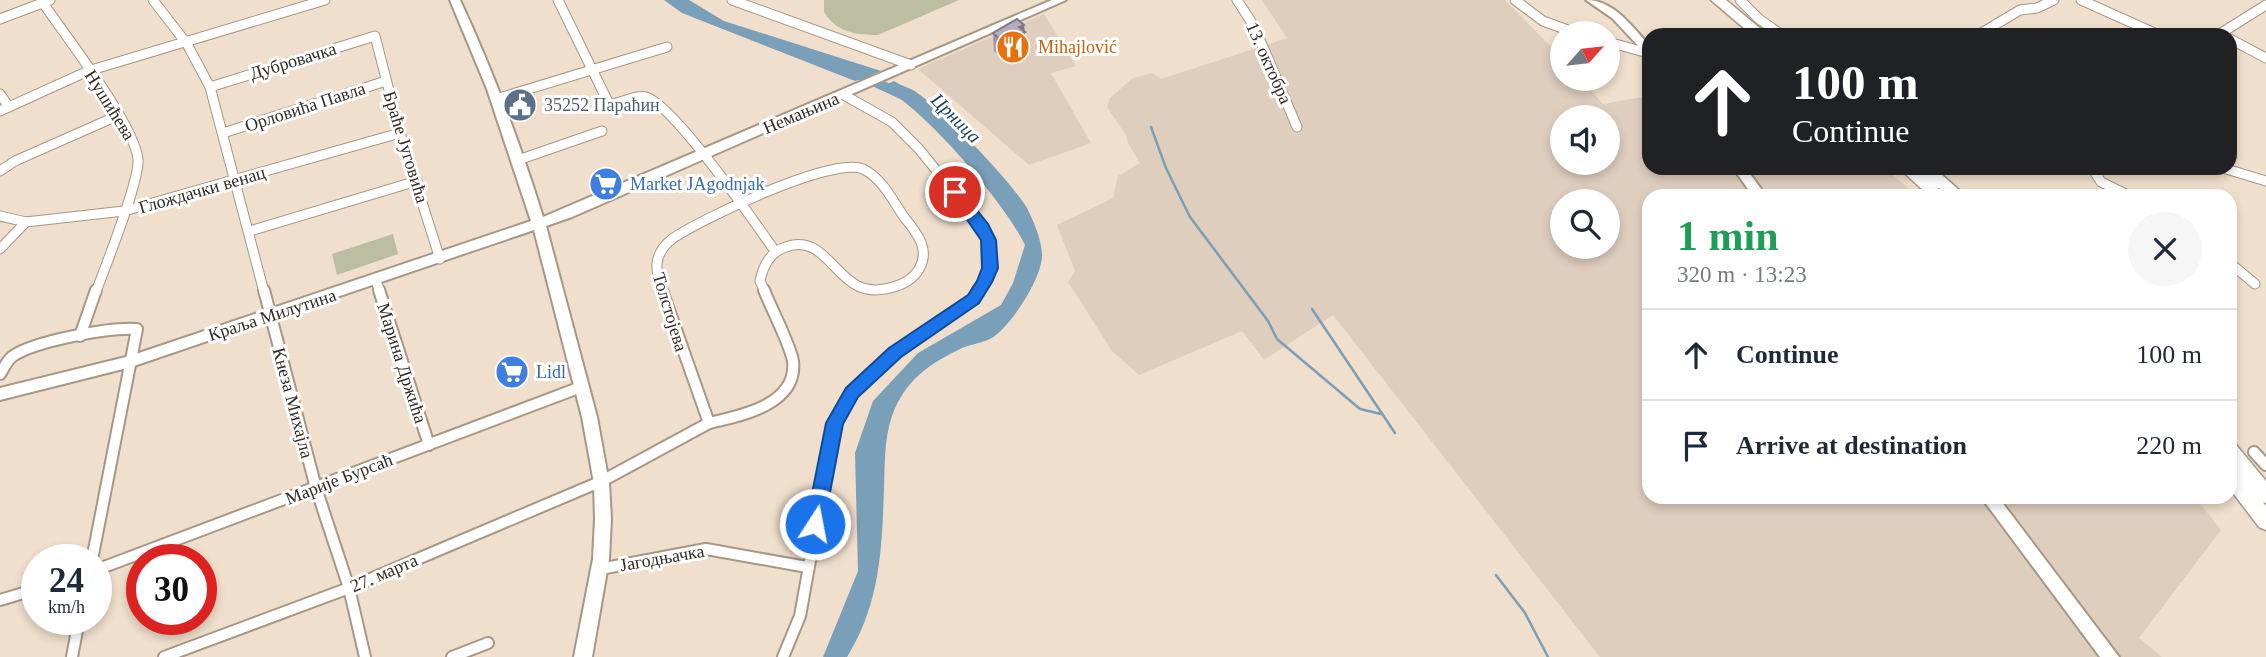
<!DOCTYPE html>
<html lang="en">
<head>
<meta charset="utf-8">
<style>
  :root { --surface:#fff; --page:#f6f6f7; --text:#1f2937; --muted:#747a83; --line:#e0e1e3 }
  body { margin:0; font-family:Georgia,serif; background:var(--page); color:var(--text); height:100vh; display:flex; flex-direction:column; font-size:26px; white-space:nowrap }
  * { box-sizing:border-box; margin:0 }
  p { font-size:23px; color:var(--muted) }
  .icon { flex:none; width:38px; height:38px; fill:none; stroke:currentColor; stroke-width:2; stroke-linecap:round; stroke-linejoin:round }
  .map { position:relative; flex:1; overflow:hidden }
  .side { position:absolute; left:1642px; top:189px; width:595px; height:315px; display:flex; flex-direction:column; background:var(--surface); border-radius:21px; box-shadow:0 4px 10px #0003 }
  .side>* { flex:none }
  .guide { position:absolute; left:1642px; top:28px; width:595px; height:147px; border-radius:21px; box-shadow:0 4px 10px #0003; background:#202124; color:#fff; overflow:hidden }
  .needle { width:46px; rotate:63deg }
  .buttons { position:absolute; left:1550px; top:21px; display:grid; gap:14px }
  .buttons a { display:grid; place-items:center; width:70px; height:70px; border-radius:50%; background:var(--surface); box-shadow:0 4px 10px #0003; font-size:35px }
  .speed { position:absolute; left:21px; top:544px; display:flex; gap:14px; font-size:35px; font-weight:700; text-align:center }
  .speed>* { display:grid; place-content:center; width:91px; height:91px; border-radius:50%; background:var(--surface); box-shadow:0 4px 10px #0003; line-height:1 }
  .speed small { font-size:18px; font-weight:400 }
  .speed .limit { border:10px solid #d22; background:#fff; color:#111 }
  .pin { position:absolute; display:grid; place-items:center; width:60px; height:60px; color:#fff; margin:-30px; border:4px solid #fff; border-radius:50%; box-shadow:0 2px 7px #0007 }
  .me { position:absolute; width:77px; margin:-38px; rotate:11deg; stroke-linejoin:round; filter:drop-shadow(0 0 5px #0008) }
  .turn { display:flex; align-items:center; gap:24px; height:147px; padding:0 35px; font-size:32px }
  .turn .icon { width:91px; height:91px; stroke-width:2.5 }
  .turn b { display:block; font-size:49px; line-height:60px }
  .round { display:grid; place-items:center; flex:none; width:74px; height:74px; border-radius:37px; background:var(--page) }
  .headline { display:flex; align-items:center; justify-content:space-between; height:119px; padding:0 35px }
  h1 { font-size:42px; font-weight:800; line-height:52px; color:#1e9e55 }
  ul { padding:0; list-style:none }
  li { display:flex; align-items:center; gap:21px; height:91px; padding:0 35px; border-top:2px solid var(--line) }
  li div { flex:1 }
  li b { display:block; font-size:26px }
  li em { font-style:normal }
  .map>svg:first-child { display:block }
  .industrial { fill:#dfcebe; fill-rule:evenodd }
  .green { fill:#bbbea1 }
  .water { fill:#7a9fb9 }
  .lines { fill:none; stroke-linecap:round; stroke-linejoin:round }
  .stream { stroke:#7a9fb9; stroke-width:2.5 }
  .river { fill:#7a9fb9; fill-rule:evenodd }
  .street-far1-casing { stroke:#a79785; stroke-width:11 }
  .street-casing { stroke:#a79785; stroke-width:14 }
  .secondary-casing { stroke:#a79785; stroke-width:4 }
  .highway-casing { stroke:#a79785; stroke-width:3 }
  .street-far1 { stroke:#fff; stroke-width:9 }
  .street { stroke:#fff; stroke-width:10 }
  .secondary { fill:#fff; fill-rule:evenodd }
  .highway { fill:#fff; fill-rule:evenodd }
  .wall { fill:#9d93a4 }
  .shaded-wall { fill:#807886 }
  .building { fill:#b7abbf; stroke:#807886; stroke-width:2 }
  .route { fill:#1a73e8; stroke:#114b97; stroke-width:2 }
  .labels { text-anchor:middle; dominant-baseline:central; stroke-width:6; stroke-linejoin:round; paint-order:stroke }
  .food-label { font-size:18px; fill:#c56008; stroke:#fff; text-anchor:start }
  .street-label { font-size:18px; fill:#312b24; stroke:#fff }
  .service-label { font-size:18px; fill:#4e5e75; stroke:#fff; text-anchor:start }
  .shop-label { font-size:18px; fill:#366cbe; stroke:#fff; text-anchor:start }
  .water-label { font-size:19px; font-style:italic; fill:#0f3d59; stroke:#fff }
</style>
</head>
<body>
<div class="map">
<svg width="2266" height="657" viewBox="0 0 2266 657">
  <rect width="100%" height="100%" fill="#f0dfcc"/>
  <g class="industrial">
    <path d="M1262 0H1505L1563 59V79H1581L1603 104 1648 96V168H1885L1917 196H1648V497H2195L2221 530 2139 638 2162 657H1600L1333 315 1264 360 1242 331 1139 375 1112 351 1068 282 1075 271 1057 225 1113 198 1118 176 1140 163 1128 143 1126 135 1107 107 1110 98 1133 78 1152 73 1161 79 1287 38ZM1563 117H1608V163H1563ZM1563 201H1608V247H1563Z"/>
    <path d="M1044 14 1076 66 1051 73 1091 143 1029 165 918 69Z"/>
  </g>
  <g class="green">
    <path d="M824 0H959L878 35C855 35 836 32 824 12Z"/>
    <path d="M393 234 398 254 337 275 332 254Z"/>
  </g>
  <g class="water">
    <path d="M664 0H689L724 21 881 71 855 81 682 13Z"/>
    <path d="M894 81C900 85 907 87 913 90 940 107 1011 181 1027 208 1034 222 1043 243 1042 258 1039 282 1014 320 996 335 988 342 972 344 962 348 929 364 905 380 892 416 884 439 885 464 884 489 882 549 880 604 847 657H823L858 571 855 453 873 401 918 353 1001 305 1013 283 1025 245C1005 203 923 107 882 87Z"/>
  </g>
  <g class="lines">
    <g class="stream">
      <path d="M1151 127 1166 168 1190 217 1268 321 1277 339 1360 409 1381 414"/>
      <path d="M1312 309 1395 433"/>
      <path d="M1496 575 1525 613 1548 657"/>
    </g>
    <path class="river" d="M845 63 910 93 912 96 905 101 900 99 840 71 838 68Z"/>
    <defs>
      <g id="street-far1">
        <path d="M153 0 187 44 210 87 264 292"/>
        <path d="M558 0 609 104C621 104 635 94 646 97 674 105 755 223 775 251"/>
        <path d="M732 0 911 65"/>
        <path d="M1237 0 1254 26 1297 127"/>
        <path d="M1515 0 1543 21 1576 33"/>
        <path d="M1740 0 1759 19 1782 35"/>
        <path d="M2081 0 2159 35"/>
        <path d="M43 3C65 35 134 124 138 159 140 181 105 267 96 292"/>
        <path d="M0 19 50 0"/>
        <path d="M1978 35 2020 10 2037 8 2054 0"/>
        <path d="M2218 35 2266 5"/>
        <path d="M2230 39 2266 58"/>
        <path d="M1608 42 1648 53"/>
        <path d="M210 87 375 36 400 133 440 259"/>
        <path d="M0 94 9 107"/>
        <path d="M844 95 892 122 919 149 983 228 991 253 990 268 978 292"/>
        <path d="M496 99 667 47"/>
        <path d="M0 111 88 71 325 0"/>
        <path d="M223 133 386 81"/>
        <path d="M518 160 602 131"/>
        <path d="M2092 168 2101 182 2130 196"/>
        <path d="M2223 168 2266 181"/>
        <path d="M0 171 15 161 117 116"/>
        <path d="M0 216 26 222 124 211 400 133"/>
        <path d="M250 231 417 181"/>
        <path d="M0 249 26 222"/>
        <path d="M2230 263 2255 284"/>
        <path d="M376 281 380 292"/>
        <path d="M663 292C655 271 652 255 672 239 701 219 832 156 863 169 882 178 893 201 904 217 916 232 931 249 919 269 909 287 876 295 858 286 832 274 820 232 783 248 769 254 763 266 760 281L765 292"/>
      </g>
      <g id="street">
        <path d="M264 290 316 488 349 588 365 657"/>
        <path d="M379 290 429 445"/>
        <path d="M662 290 709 423"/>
        <path d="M80 336 96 290"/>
        <path d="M0 374C4 368 7 360 13 356 35 341 110 327 137 329L92 560"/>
        <path d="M709 423C740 416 798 405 793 361 790 344 771 308 764 290"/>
        <path d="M2254 452 2266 465"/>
        <path d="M600 569 706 549 807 567"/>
        <path d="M96 570 581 387"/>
        <path d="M0 600 37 589"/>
        <path d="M72 657 79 620"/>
        <path d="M164 657 349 588 602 481 709 423"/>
        <path d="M452 657 488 643"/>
        <path d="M783 657 800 616 835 423 852 393 895 352 974 299 978 290"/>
      </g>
      <g id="secondary">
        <path d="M450 0H460C493 71 520 143 543 217L1052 0H1066L572 217 546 226 597 417 609 483 611 519 609 559 592 657H574L593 559 595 519 594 483 582 417 534 230 131 367 0 400V388L130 356 531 221 487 89Z"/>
        <path d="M1586 0C1613 0 1631 25 1648 44V53L1644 52 1612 18Z"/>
        <path d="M1733 168H1746L1766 196H1753Z"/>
        <path d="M1981 497H1998L2119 657H2100Z"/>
      </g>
      <g id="highway">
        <path d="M1711 0H1726L1768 35H1752Z"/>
        <path d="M1899 168H1934L1966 196H1948L1939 188 1931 193 1925 192Z"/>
        <path d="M2230 444 2237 446 2266 481V503L2263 502 2266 506V530L2259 527 2230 489Z"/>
      </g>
    </defs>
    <use href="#street-far1" class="street-far1-casing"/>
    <use href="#street" class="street-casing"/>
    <use href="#secondary" class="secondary-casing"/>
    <use href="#highway" class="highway-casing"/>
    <use href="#street-far1" class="street-far1"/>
    <use href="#street" class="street"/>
    <use href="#secondary" class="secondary"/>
    <use href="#highway" class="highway"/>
  </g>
  <path class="wall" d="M1024 25 1026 49 1004 60 994 51 993 33Z"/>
  <path class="shaded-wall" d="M1024 25 1026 49 1004 60 1003 42 1019 27Z"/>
  <path class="building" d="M1017 19 1024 25 1019 27 1025 32 1003 42 993 33Z"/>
  <path class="route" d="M955 187 960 189 988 224 996 240 998 268 992 282 979 303 901 357 858 397 843 424 824 524 822 530 815 532 809 530 806 524 826 423 846 388 889 348 968 295 977 281 982 268 981 240 948 192Z"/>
  <defs>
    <symbol id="restaurant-disc" viewBox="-11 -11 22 22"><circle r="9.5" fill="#e8710a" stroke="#fff"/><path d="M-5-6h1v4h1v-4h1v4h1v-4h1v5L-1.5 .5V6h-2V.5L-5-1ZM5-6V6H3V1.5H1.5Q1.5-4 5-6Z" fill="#fff"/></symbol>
    <symbol id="civic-disc" viewBox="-11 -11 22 22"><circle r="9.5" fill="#5c6f8a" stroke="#fff"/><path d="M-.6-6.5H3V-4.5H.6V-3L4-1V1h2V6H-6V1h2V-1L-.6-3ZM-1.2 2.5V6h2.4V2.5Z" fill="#fff"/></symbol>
    <symbol id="supermarket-disc" viewBox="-11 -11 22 22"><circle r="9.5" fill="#3f7fe0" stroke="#fff"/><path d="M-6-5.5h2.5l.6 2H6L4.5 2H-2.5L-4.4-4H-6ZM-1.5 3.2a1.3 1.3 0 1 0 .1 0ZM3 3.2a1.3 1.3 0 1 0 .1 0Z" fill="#fff"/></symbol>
  </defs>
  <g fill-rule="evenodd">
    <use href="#restaurant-disc" x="994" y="28" width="38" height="38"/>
    <use href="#civic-disc" x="501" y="86" width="38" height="38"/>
    <use href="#supermarket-disc" x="587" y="165" width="38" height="38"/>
    <use href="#supermarket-disc" x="493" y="353" width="38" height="38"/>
  </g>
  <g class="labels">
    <g class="food-label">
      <text x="1038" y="47">Mihajlović</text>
    </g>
    <g class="street-label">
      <text transform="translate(293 61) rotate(-17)">Дубровачка</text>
      <text transform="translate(1269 63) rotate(66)">13. октобра</text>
      <text transform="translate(110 105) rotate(58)">Нушићева</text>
      <text transform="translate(305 107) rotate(-18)">Орловића Павла</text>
      <text transform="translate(801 113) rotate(-23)">Немањина</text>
      <text transform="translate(406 147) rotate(73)">Браће Југовића</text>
      <text transform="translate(202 190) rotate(-16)">Глождачки венац</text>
      <text transform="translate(670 312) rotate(73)">Толстојева</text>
      <text transform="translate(272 315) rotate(-18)">Краља Милутина</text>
      <text transform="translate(402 363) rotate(72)">Марина Држића</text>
      <text transform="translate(293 403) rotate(75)">Кнеза Михајла</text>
      <text transform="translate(339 479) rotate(-21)">Марије Бурсаћ</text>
      <text transform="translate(662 558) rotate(-10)">Јагодњачка</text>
      <text transform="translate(384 573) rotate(-23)">27. марта</text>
    </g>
    <g class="service-label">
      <text x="544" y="105">35252 Параћин</text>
    </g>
    <g class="shop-label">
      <text x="630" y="184">Market JAgodnjak</text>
      <text x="536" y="372">Lidl</text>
    </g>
    <g class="water-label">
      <text transform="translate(956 118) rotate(45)">Црница</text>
    </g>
  </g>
</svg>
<div class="buttons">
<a><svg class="needle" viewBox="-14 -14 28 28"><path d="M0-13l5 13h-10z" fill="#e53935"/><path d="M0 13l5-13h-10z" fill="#747a83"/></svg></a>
<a><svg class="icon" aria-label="sound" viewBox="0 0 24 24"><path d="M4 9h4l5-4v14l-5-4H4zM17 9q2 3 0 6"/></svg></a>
<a><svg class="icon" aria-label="search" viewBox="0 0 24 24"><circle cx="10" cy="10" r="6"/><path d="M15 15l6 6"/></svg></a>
</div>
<div class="speed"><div>24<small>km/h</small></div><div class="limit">30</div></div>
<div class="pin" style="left:955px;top:192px;background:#d93025"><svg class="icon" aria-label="arrive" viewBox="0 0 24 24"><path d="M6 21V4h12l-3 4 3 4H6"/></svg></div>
<svg class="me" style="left:815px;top:524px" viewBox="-20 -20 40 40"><circle r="17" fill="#1a73e8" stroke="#fff" stroke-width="3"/><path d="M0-11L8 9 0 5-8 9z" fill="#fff"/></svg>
<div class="guide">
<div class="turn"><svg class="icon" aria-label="ahead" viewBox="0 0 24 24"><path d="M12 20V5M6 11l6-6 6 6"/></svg><div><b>100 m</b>Continue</div></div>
</div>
<section class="side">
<div class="headline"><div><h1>1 min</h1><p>320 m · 13:23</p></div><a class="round"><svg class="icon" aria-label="close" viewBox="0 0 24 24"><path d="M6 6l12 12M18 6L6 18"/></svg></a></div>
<ul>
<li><svg class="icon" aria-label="ahead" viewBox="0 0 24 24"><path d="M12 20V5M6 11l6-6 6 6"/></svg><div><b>Continue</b></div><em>100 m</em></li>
<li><svg class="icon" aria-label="arrive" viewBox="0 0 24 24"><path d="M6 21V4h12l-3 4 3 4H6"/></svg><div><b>Arrive at destination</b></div><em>220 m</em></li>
</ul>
</section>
</div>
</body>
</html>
